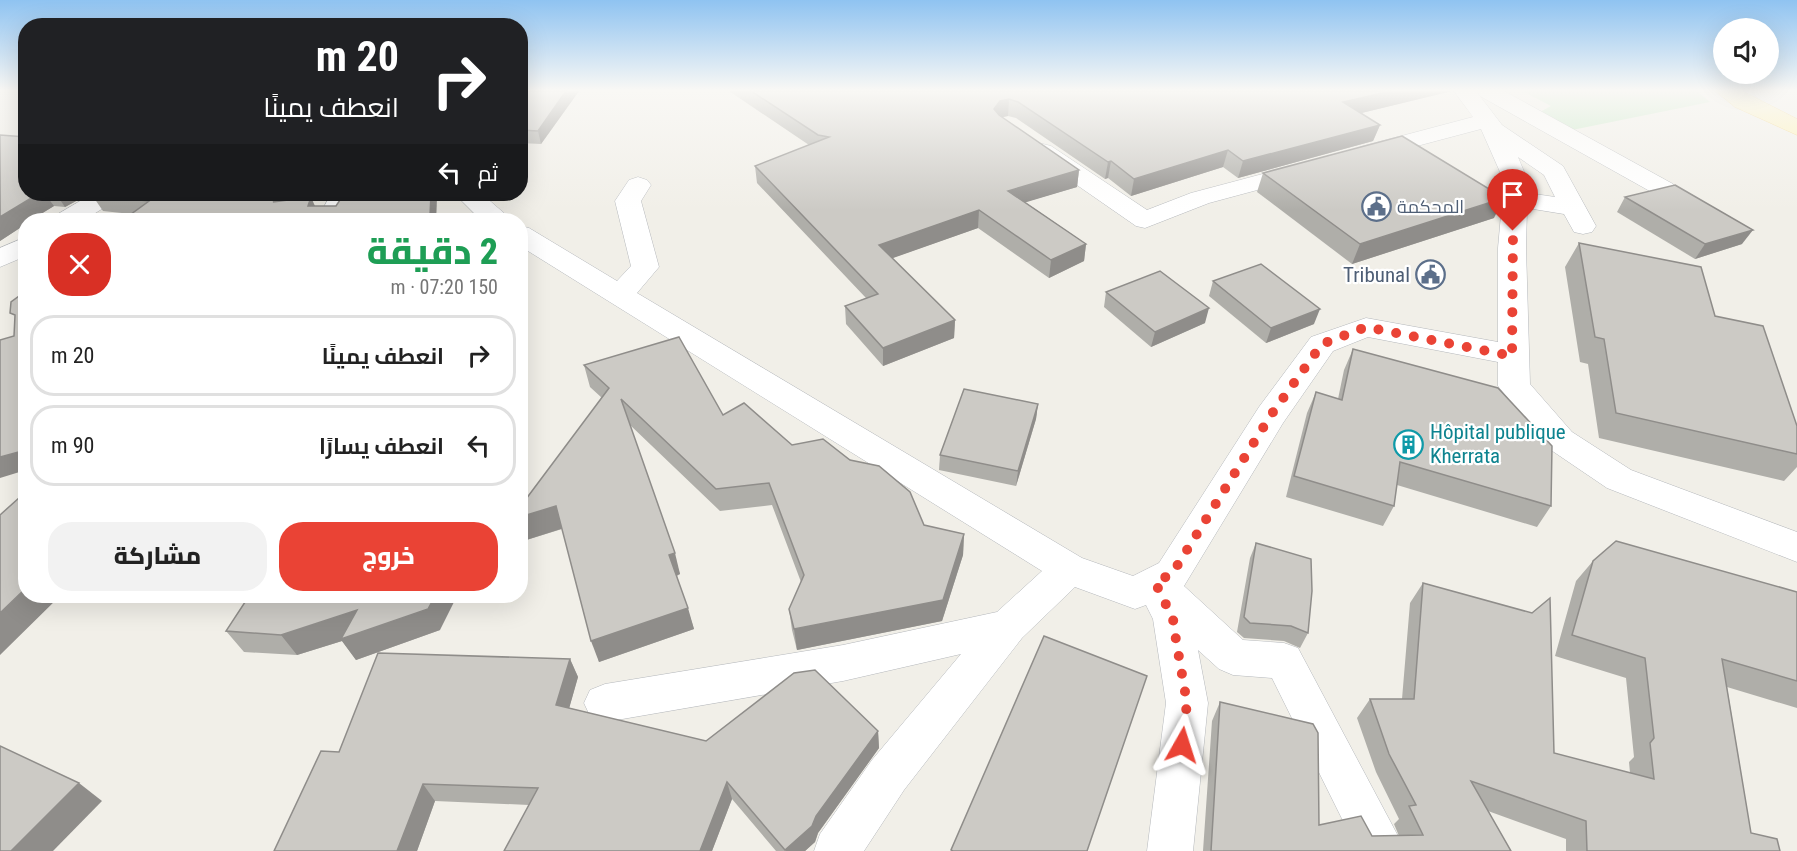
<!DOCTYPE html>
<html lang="ar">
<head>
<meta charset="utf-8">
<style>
  :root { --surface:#fff; --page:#f2f2f2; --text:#222; --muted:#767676; --line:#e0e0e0; --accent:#ea4335 }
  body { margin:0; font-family:"Roboto Condensed",Cairo,sans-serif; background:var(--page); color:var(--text); direction:rtl; height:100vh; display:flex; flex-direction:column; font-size:22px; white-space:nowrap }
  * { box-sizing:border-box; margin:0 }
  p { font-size:20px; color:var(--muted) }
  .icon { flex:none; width:33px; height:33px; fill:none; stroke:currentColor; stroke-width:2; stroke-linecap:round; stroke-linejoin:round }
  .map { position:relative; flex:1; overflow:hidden; direction:ltr }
  .details { position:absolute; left:18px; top:213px; width:510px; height:390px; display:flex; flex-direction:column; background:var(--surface); border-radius:24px; box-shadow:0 6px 24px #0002; direction:rtl }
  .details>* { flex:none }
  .hud { position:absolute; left:18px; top:18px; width:510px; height:183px; border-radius:24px; box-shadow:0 6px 24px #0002; direction:rtl; background:#202124; color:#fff; overflow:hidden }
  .buttons { position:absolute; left:1713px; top:18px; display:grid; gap:12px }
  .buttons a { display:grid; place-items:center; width:66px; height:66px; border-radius:50%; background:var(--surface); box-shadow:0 6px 24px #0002; font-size:30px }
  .pin { position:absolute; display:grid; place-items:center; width:51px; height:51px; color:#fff; margin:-62px -26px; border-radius:50% 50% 50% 0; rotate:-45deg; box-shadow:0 0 6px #0007 }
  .pin .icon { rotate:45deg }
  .me { position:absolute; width:66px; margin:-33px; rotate:6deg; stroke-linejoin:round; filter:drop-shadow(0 0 4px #0008) }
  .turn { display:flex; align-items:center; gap:21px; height:126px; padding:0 30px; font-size:27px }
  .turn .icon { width:78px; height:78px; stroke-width:2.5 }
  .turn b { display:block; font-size:42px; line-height:51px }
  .then { display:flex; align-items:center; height:57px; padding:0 30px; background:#0003; gap:12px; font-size:22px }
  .round { display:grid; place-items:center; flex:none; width:63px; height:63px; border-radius:24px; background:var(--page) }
  .summary { display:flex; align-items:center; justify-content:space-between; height:102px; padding:0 30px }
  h1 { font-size:36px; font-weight:800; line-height:45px; color:#1e9e55 }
  .button { display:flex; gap:12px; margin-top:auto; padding:12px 30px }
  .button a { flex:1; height:69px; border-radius:24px; background:var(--accent); color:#fff; font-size:24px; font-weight:800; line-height:69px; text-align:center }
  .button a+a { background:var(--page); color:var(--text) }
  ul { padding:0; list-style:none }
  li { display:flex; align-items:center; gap:18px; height:81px; margin:0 12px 9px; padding:0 18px; border:3px solid var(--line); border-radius:24px }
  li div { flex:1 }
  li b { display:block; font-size:22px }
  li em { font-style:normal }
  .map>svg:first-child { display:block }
  .green { fill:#c5e8c5 }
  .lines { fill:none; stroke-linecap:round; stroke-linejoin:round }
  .minor-casing { stroke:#b5b8bc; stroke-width:1 }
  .major-casing { stroke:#f2c960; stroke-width:1 }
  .minor { fill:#fff; fill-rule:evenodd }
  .major { fill:#fff2af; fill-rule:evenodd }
  .wall { fill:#afaea9 }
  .shaded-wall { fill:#8f8d8a }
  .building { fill:#cccac5; stroke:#8f8d8a; stroke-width:1.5 }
  .route { stroke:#ea4335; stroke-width:10; stroke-dasharray:0 18 }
  .labels { text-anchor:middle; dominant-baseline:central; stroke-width:4.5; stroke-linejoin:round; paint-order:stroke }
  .far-service-label { font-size:18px; fill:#4e5e75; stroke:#fff; text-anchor:start }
  .service-label { font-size:21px; fill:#4e5e75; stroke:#fff; text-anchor:end }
  .culture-label { font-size:21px; fill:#0d838f; stroke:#fff; text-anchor:start }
</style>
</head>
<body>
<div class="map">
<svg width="1797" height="851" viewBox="0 0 1797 851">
  <rect width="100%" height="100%" fill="#f1efe8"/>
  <path class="green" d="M1522 91H1697L1710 102 1572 130 1540 112 1551 106Z"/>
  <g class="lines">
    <defs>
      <g id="minor">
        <path d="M1454 91H1476L1502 125 1563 166 1596 226 1592 232 1583 234 1574 232 1564 214 1527 208 1526 248 1530 384 1572 432 1631 470 1797 532V562L1607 488 1548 448 1498 386V362L1368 337 1333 351 1283 423 1184 586 1243 640 1284 643 1298 648 1406 851H1358L1272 678 1233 675 1219 669 1198 650 1208 703 1193 851H1147L1166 703 1153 619 1146 605 1135 609 1075 587 1022 638 904 790 864 851H814L820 834 872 760 961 654 843 681 605 722 590 716 584 703 590 690 605 684 843 645 997 612 1042 571 520 246V226L529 228 617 281 631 266 615 201 629 180 638 177 647 180 651 185 641 201 659 267 637 293 1082 558 1133 576 1159 563 1259 407 1311 337 1366 318 1498 342V248L1504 181 1481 129 1368 159 1360 157 1356 152 1360 147 1473 117ZM1518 157 1544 175 1555 197 1528 193V181Z"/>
        <path d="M1477 91H1504L1673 184 1677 189 1673 194 1664 197 1655 194 1480 96Z"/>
        <path d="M1043 144 1051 146 1147 210 1191 193 1304 163 1313 165 1316 170 1313 175 1209 203 1145 228 1136 226 1035 156 1031 151 1035 146Z"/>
        <path d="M92 194H122L118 199 84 220H54L58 214Z"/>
        <path d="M331 194H356L343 220H317Z"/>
        <path d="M455 194H482L512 220H481Z"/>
        <path d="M26 237V256L0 267V248Z"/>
      </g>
      <path id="major" d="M1716 91H1742L1797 119V135L1735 107Z"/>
    </defs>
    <use href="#minor" class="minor-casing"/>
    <use href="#major" class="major-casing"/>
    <use href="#minor" class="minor"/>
    <use href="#major" class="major"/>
  </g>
  <g class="wall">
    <path d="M520 91H579L541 144 520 143Z"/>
    <path d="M729 91H1452L1361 113 1380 125 1373 141 1238 178 1223 167 1131 196 1108 178 1105 179 1016 118 1008 116 1002 117 1079 170 1077 187 1025 202 1086 244 1084 261 1049 278 978 228 892 258 955 320 954 338 883 366 846 324 845 306 866 298 757 183 755 166 809 145Z"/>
    <path d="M0 135 26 194H89L65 207 54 206 31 220H26V224L0 241Z"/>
    <path d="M1263 173 1494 218 1352 264 1257 192Z"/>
    <path d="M95 194H310L305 198 315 206H336L344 194H437L436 220H123L131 214 103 211 92 195Z"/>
    <path d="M1625 197 1742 244 1695 259 1617 212Z"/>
    <path d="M1579 243 1715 316 1797 426V467L1784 481 1599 438 1588 364 1580 362 1565 267Z"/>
    <path d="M1213 281 1314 324 1266 343 1209 296Z"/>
    <path d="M1106 292 1205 323 1151 347 1104 307Z"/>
    <path d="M1353 349 1551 506 1537 527 1397 485 1394 506 1383 526 1286 497 1307 413 1316 392 1338 399 1344 370Z"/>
    <path d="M584 365 723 415 792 445 924 525 964 534 963 555 942 621 797 650 792 630 789 609 801 582 772 505 720 511 629 424 680 574 677 576 694 629 599 662 562 529 520 542V470L528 497 602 398 590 387Z"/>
    <path d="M1038 404 1036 419 1016 486 939 470 940 455Z"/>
    <path d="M1256 543 1308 633 1300 648 1284 641 1244 638 1237 632 1250 558Z"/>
    <path d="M1593 561 1797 592V708L1727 687 1751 833 1780 851H1566V839L1488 811 1511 851H1203L1212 721 1220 702 1319 825 1372 836H1399L1394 824 1399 819 1376 772 1357 718 1370 699H1402L1410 603 1423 583 1554 753 1630 773 1629 762 1634 757 1626 678 1555 656 1576 581Z"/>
    <path d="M440 630 356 660 342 641 297 655 244 652 226 631Z"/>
    <path d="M570 659 578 677 569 708 706 741 878 731 879 748 818 833 815 842 805 851H776L732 799 712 851H504L529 805 435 801 417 851H274L339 752Z"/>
  </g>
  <g class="shaded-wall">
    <path d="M566 91H579L541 144 538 131Z"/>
    <path d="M1391 91H1452L1337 119 1343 102Z"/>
    <path d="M1009 99 1008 116 998 118 994 109 1000 101Z"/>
    <path d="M1380 125 1373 141 1238 178 1243 161Z"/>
    <path d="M1228 150 1223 167 1131 196 1134 179Z"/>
    <path d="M1111 161 1108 178 1105 179 1108 162Z"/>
    <path d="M1079 170 1077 187 1007 208 1008 191Z"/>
    <path d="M38 194H45L54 206 31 220H26V224L0 241V217Z"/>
    <path d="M56 194H89L65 207Z"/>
    <path d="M284 194H310L281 218 273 202Z"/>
    <path d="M431 194H437L436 220H419V218Z"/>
    <path d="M311 197 318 213 308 206Z"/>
    <path d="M1504 198 1494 218 1352 264 1360 244Z"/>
    <path d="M979 210 978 228 879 263V245Z"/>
    <path d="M1753 230 1742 244 1695 259 1705 244Z"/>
    <path d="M1086 244 1084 261 1049 278 1051 260Z"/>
    <path d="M1209 308 1205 323 1151 347 1155 332Z"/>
    <path d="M1320 309 1314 324 1266 343 1271 328Z"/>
    <path d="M955 320 954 338 883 366V348Z"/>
    <path d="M1038 404 1036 419 1016 486 1018 471Z"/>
    <path d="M26 450V470L0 478V457Z"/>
    <path d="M520 470 533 513 556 506 564 528 520 542V517L526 499 520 478Z"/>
    <path d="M964 534 963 555 942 621 797 650 794 629Z"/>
    <path d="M675 553 680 574 675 576 669 555Z"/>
    <path d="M26 588V596H60L0 655V613Z"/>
    <path d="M435 596H457L440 630 356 660 342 641 297 655 281 635 357 610Z"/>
    <path d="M688 608 694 629 599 662 591 641Z"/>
    <path d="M570 659 578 677 565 723 556 705Z"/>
    <path d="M878 731 879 748 818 833 815 842 805 851H786L785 850 816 816Z"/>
    <path d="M727 782 732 799 712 851H700Z"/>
    <path d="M79 783 102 801 53 851H11Z"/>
    <path d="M423 784 435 801 417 851H397Z"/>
  </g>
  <g class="building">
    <path d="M520 91H566L538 131 520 130Z"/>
    <path d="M751 91H1391L1343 102 1380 125 1243 161 1228 150 1134 179 1111 161 1108 162 1018 102 1009 99 1000 101 994 109 999 115 1079 170 1008 191 1086 244 1051 260 979 210 879 245 955 320 883 348 845 306 878 294 755 166 829 137 818 135Z"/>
    <path d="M0 135 26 137V194H38L0 217Z"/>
    <path d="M1402 136 1504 198 1360 244 1263 173Z"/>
    <path d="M1675 185 1753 230 1705 244 1625 197Z"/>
    <path d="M95 194H284L273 202 311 197 308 206H336L344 194H431L430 216 419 218V220H123L149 201 92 195Z"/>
    <path d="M1579 243 1701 267 1715 316 1763 326 1797 426V454L1616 413 1604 339 1595 337Z"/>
    <path d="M1261 264 1320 309 1271 328 1213 281Z"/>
    <path d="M1160 271 1209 308 1155 332 1106 292Z"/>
    <path d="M26 291V450L0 457V340L14 336 15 315 10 313 11 302Z"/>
    <path d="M679 337 723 415 744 403 792 445 823 439 850 460 879 466 910 492 924 525 964 534 943 600 794 629 789 609 804 575 769 483 716 489 621 399 675 553 669 555 688 608 591 641 556 506 520 517V478L526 499 609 388 584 365Z"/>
    <path d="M1353 349 1498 388 1552 446 1551 506 1400 462 1394 506 1294 476 1316 392 1342 400Z"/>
    <path d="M964 389 1038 404 1018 471 940 455Z"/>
    <path d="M20 497 26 498V588L0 613V515Z"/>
    <path d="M1616 541 1797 592V681L1722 659 1751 833 1777 839 1780 851H1587L1586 821 1471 781 1511 851H1211L1220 702 1313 724 1318 733 1319 825 1361 816 1372 836 1423 835 1409 806 1416 805 1389 754 1370 699H1414L1423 583 1532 613 1550 598 1554 753 1654 779 1650 743 1654 738 1645 658 1572 635 1593 561Z"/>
    <path d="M1256 543 1311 559 1312 591 1308 633 1291 626 1250 623 1244 617Z"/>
    <path d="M249 596H435L428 609 341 639 357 610 281 635 226 631Z"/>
    <path d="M1044 636 1147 676 1087 851H953L951 850Z"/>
    <path d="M378 653 570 659 556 705 706 741 794 673 815 670 878 731 816 816 812 826 785 850 727 782 700 851H504L538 788 423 784 397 851H274L321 751 339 752Z"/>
    <path d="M0 746 79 783 11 851H0Z"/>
  </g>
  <linearGradient id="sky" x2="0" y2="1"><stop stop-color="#8fc3f1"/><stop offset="0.43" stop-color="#f9f8f5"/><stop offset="1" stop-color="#f9f8f5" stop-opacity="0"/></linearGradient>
  <rect width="1797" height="210" fill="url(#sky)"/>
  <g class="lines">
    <path class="route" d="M1182 745 1187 703 1176 640 1173 619 1155 582 1172 574 1271 415 1322 344 1366 327 1512 356 1513 231"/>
  </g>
  <defs>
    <symbol id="civic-ring" viewBox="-11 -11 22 22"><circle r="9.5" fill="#fff" stroke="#5c6f8a" stroke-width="1.5"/><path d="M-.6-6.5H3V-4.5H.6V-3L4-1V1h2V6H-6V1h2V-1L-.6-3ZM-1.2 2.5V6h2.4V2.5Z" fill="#5c6f8a"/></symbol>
    <symbol id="building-ring" viewBox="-11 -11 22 22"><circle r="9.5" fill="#fff" stroke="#0f9aa8" stroke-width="1.5"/><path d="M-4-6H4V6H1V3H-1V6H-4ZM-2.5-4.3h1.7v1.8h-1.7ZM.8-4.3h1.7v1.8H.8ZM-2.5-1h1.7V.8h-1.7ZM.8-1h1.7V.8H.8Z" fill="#0f9aa8"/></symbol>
  </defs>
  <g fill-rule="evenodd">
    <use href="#civic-ring" x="1360" y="190" width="33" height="33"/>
    <use href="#civic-ring" x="1414" y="258" width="33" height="33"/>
    <use href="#building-ring" x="1392" y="428" width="33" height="33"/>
  </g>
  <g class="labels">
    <g class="far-service-label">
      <text x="1397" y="206">المحكمة</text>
    </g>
    <g class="service-label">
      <text x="1410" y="275">Tribunal</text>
    </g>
    <g class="culture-label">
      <text x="1430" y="432">Hôpital publique<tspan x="1430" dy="24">Kherrata</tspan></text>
    </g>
  </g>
</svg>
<div class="buttons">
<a><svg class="icon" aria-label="sound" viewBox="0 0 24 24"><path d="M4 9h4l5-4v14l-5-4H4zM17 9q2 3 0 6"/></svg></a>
</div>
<div class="pin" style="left:1513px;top:231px;background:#d93025"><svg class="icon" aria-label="arrive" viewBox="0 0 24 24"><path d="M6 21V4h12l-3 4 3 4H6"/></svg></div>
<svg class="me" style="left:1182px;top:745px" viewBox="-20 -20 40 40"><path d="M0-17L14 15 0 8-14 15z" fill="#ea4335" stroke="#fff" stroke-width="4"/></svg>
<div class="hud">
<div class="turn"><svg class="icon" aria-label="right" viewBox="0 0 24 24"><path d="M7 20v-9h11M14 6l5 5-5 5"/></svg><div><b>20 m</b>انعطف يمينًا</div></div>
<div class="then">ثم<svg class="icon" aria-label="left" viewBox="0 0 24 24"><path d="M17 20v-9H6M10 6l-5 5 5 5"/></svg></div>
</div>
<section class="details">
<div class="summary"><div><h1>2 دقيقة</h1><p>150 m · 07:20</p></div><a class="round" style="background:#d93025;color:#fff"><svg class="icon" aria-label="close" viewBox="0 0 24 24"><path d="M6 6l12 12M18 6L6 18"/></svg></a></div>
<ul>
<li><svg class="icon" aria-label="right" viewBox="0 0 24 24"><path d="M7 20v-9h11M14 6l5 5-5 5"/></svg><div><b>انعطف يمينًا</b></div><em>20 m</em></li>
<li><svg class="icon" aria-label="left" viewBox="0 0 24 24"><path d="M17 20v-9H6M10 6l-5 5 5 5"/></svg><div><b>انعطف يسارًا</b></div><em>90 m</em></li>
</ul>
<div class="button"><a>خروج</a><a>مشاركة</a></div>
</section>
</div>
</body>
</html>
